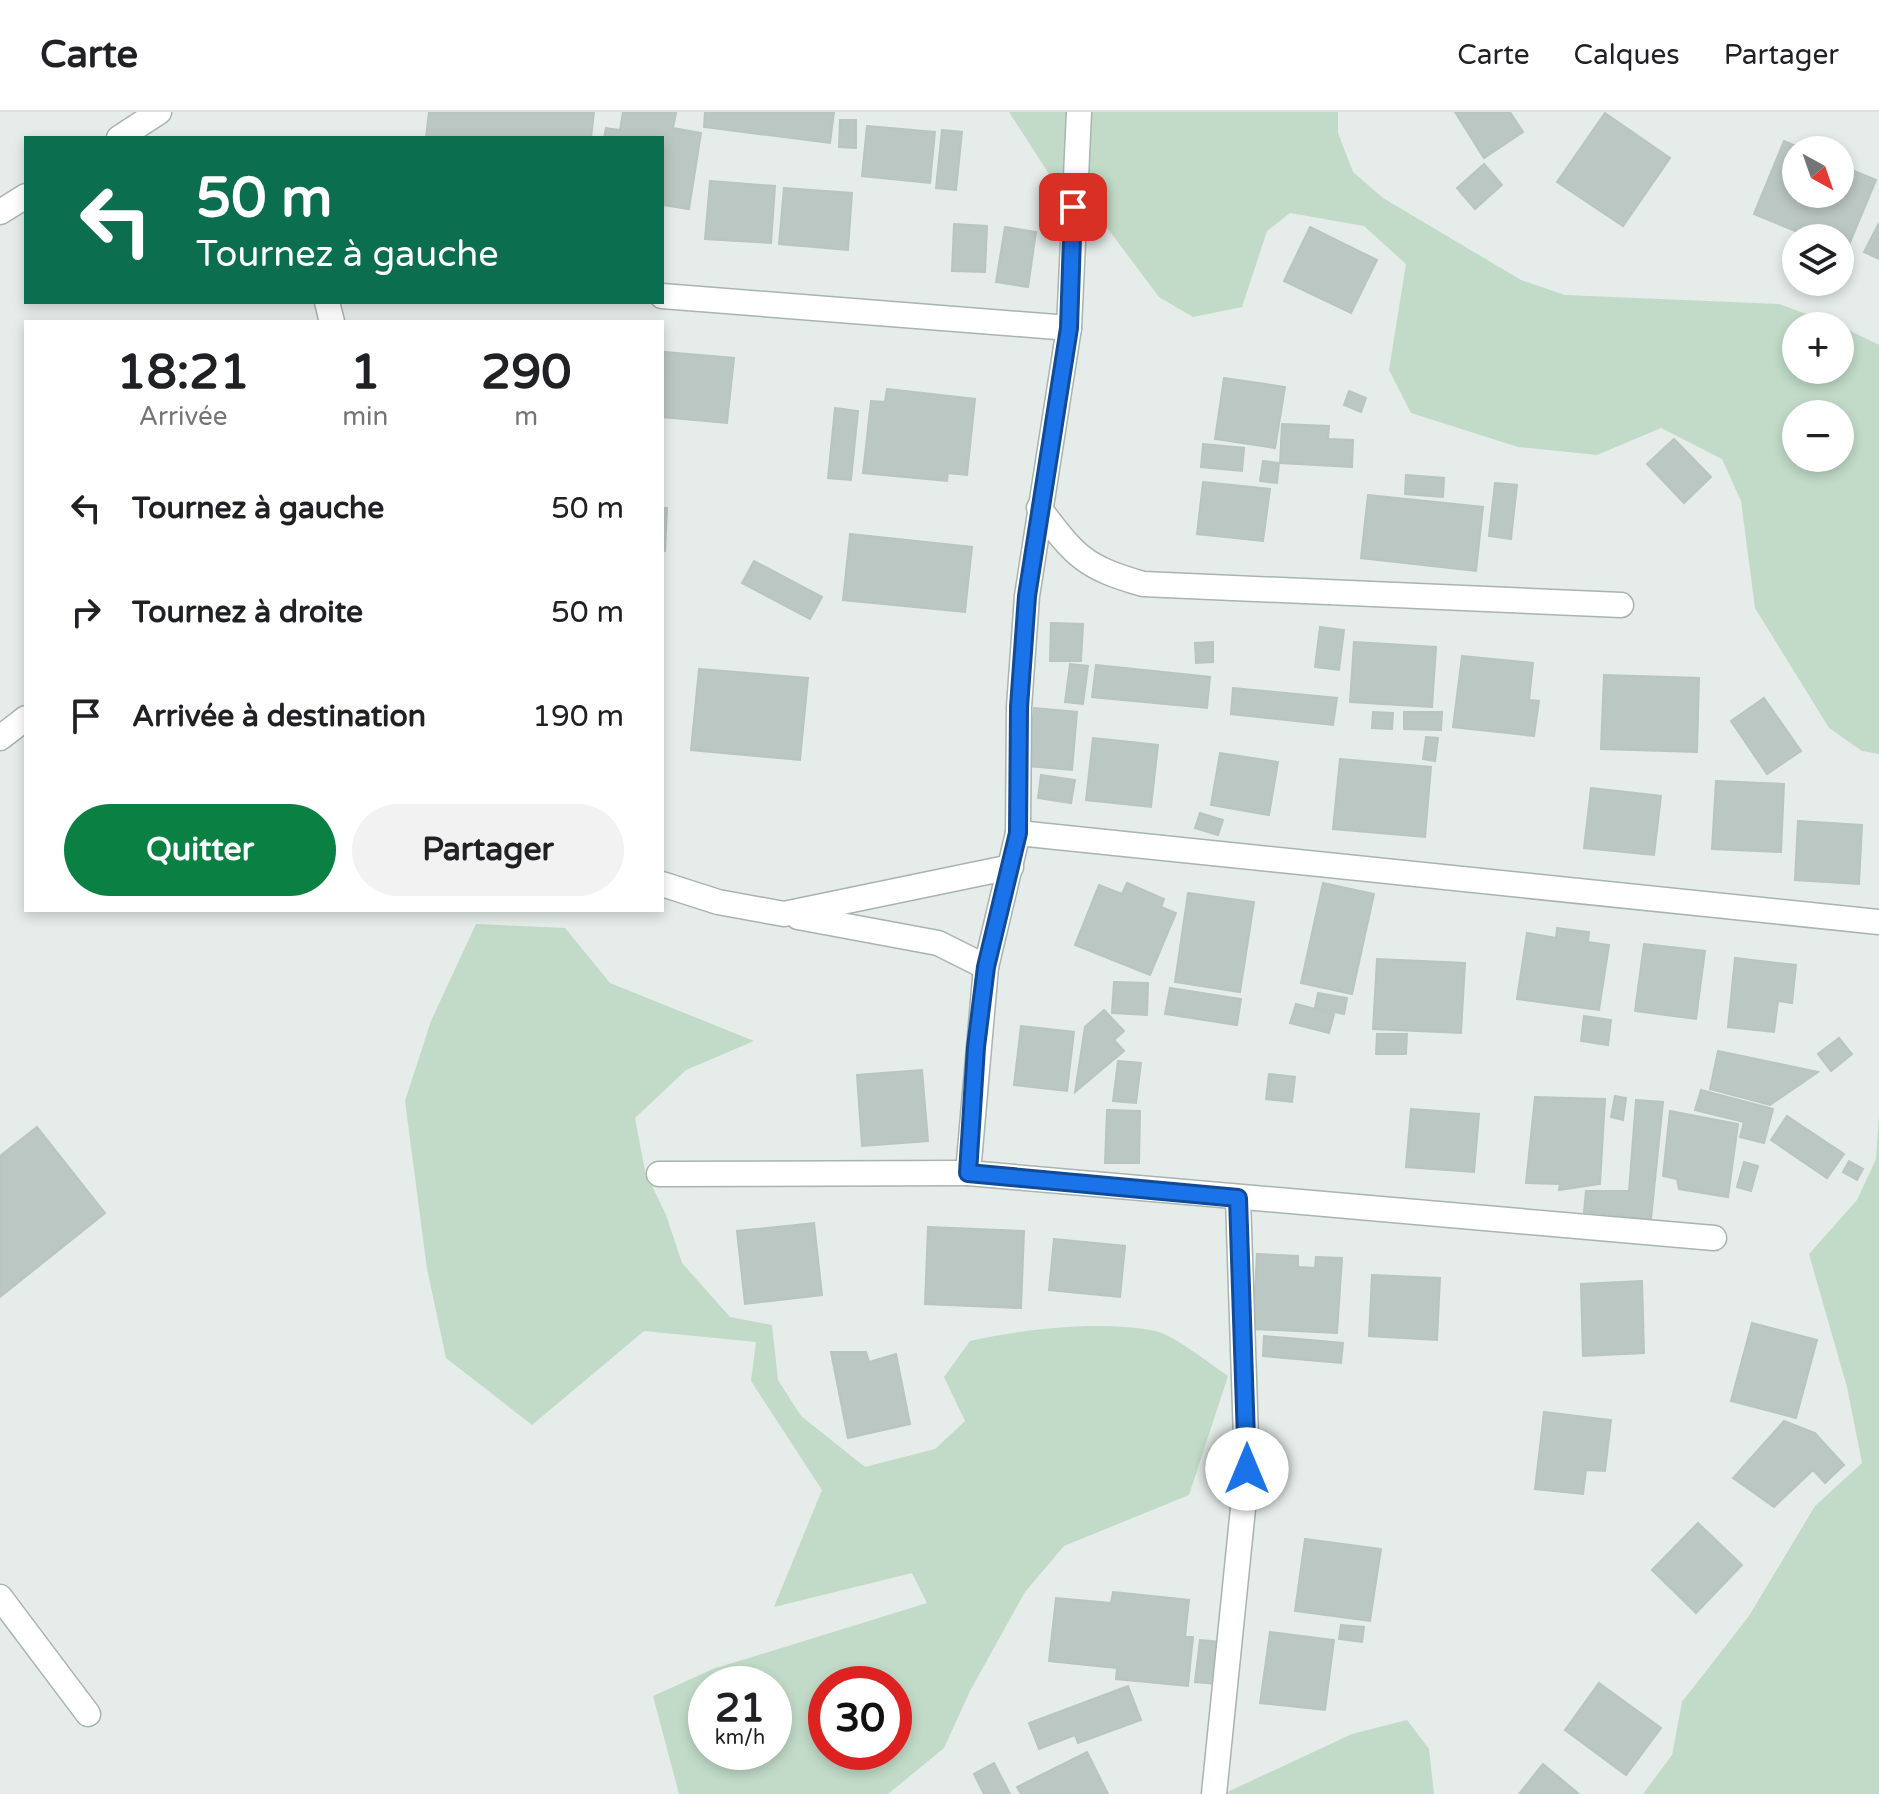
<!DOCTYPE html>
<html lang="fr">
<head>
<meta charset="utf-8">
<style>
  :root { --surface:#fff; --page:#f2f2f2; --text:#202124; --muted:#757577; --line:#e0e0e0; --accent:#0b8043 }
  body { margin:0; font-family:"Varela Round",sans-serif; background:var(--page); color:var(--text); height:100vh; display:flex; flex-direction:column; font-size:30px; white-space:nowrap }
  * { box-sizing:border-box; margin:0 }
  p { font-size:26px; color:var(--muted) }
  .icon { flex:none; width:44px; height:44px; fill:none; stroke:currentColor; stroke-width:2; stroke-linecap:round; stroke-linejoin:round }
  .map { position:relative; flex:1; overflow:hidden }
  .side { position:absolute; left:24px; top:208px; width:640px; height:592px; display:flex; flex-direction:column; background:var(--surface); border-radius:0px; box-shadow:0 4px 12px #0003 }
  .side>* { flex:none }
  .top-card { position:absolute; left:24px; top:24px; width:640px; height:168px; border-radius:0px; box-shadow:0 4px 12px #0003; background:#0b6e4f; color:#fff; overflow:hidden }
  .needle { width:52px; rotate:140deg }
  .tools { position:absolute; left:1782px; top:24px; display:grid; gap:16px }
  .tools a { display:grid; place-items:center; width:72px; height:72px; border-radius:50%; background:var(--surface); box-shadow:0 4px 12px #0003; font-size:40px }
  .speed { position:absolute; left:688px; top:1554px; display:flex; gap:16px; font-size:40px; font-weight:700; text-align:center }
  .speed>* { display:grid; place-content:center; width:104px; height:104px; border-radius:50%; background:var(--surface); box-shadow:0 4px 12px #0003; line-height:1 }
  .speed small { font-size:20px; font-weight:400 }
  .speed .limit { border:12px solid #d22; background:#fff; color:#111 }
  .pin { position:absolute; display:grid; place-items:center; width:68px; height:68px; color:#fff; margin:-34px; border-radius:16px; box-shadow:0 4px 12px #0006 }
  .me { position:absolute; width:88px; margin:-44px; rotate:0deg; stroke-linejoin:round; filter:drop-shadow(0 0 6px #0008) }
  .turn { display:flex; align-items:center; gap:28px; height:168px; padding:0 40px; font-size:36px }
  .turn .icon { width:104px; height:104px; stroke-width:2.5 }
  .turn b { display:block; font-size:56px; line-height:68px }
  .eta { display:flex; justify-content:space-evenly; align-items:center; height:136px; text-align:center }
  .eta b { font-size:48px; font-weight:700; line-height:56px }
  .button { display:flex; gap:16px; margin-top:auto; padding:16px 40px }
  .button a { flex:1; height:92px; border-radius:48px; background:var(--accent); color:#fff; font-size:32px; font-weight:700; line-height:92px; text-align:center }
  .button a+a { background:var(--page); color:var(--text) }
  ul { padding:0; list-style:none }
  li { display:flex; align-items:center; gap:24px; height:104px; padding:0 40px }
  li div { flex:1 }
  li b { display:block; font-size:30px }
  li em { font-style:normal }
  header { display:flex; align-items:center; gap:48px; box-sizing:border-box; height:112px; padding:0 40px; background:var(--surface); border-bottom:2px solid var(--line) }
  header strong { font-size:38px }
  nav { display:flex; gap:44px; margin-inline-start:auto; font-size:28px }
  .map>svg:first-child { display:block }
  .green { fill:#c1dbc8; fill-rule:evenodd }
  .building { fill:#bbc7c2; stroke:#b8c5c0; stroke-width:2 }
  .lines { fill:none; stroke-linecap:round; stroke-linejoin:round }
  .minor-casing { stroke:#a8b4b0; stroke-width:27 }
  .minor { stroke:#fff; stroke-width:24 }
  .route-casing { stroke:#114b97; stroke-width:20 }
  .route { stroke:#1a73e8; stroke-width:14 }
</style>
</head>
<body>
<header>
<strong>Carte</strong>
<nav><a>Carte</a><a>Calques</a><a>Partager</a></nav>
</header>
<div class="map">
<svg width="1879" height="1682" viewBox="0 0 1879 1682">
  <rect width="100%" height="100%" fill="#e5ece9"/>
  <g class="green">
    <path d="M1009 0H1338V21L1353 60 1383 86 1521 168 1565 183 1779 192 1839 214H1796V258H1840V214L1879 233V642L1862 639 1829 616 1755 496 1741 389 1722 347 1661 316 1597 343 1518 335 1411 301 1389 258 1406 152 1364 114 1290 101 1267 119 1242 195 1193 205 1159 185 1102 109 1056 73ZM1796 302H1840V346H1796Z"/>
    <path d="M476 812 565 816 610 871 754 929 686 958 635 1006 645 1059 666 1103 682 1151 730 1205 772 1213 778 1268 801 1304 865 1355 935 1337 965 1309 944 1265 970 1229C1024 1217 1101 1208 1155 1219 1174 1223 1210 1252 1228 1264L1189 1383 1064 1434 1025 1480 970 1579 944 1636 888 1682H679L653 1584 713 1557 927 1491 912 1461 774 1495 822 1378 751 1269 756 1230 644 1219 532 1313 446 1246 427 1157 405 989 431 909ZM706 1572H774V1640H706ZM826 1572H894V1640H826Z"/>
    <path d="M1879 1001V1682H1643L1672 1643 1682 1590 1749 1504 1815 1394 1862 1351 1847 1275 1809 1142 1857 1088 1876 1047Z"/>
    <path d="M1407 1608 1429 1637 1434 1682H1223L1352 1622Z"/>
  </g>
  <g class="building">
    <path d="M429 0H594L591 26H426Z"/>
    <path d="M623 0 676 1 673 16 701 21 689 97 662 93V26H604L606 16 620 18Z"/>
    <path d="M705 0H834L830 31 704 15Z"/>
    <path d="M1455 0H1510L1523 20 1484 46Z"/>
    <path d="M1605 1 1670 46 1623 114 1557 70Z"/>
    <path d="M840 8H856V36L839 35Z"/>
    <path d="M867 14 935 20 930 71 862 64Z"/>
    <path d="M942 18 962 20 956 78 936 76Z"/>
    <path d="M1784 29 1805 38H1796V82H1840V53L1876 68 1846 140 1840 137V126H1812L1754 102Z"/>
    <path d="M1484 52 1502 73 1475 97 1457 76Z"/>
    <path d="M710 69 775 74 771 131 705 127Z"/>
    <path d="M784 76 852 81 848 138 779 132Z"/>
    <path d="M1879 111V147L1864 140Z"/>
    <path d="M954 112 987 114 985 160 952 159Z"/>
    <path d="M1005 115 1036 120 1028 175 996 170Z"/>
    <path d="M1310 115 1377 148 1351 201 1284 169Z"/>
    <path d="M665 240 734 246 727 311 662 305Z"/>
    <path d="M1224 266 1285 275 1275 336 1215 327Z"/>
    <path d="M887 277 975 287 967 363 948 361 947 369 863 361 871 289 885 290Z"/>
    <path d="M1349 279 1366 286 1361 300 1344 293Z"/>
    <path d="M835 296 858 299 851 368 828 366Z"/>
    <path d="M1282 312 1329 314 1328 327 1353 328 1352 355 1280 351Z"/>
    <path d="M1674 327 1711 365 1684 391 1647 352Z"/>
    <path d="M1203 332 1244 336 1242 359 1201 355Z"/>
    <path d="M1263 349 1279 351 1277 371 1260 369Z"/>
    <path d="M1406 363 1444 366 1443 385 1405 382Z"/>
    <path d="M1203 370 1270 377 1263 429 1197 422Z"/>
    <path d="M1495 371 1517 373 1511 427 1489 424Z"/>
    <path d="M1368 383 1483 395 1476 459 1361 446Z"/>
    <path d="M662 396H667L665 439H662Z"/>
    <path d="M850 422 972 435 965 500 843 488Z"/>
    <path d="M754 449 822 485 810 507 742 471Z"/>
    <path d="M1051 511 1083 512 1081 549H1050Z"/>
    <path d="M1320 515 1344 518 1339 558 1315 555Z"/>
    <path d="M1213 530V550L1196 551 1195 531Z"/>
    <path d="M1354 530 1436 535 1432 595 1350 590Z"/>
    <path d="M1462 544 1533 551 1529 588 1539 589 1534 624 1453 615Z"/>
    <path d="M1070 552 1088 554 1083 592 1065 590Z"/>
    <path d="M1096 553 1210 565 1207 596 1092 585Z"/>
    <path d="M699 557 808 566 800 648 691 638Z"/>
    <path d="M1604 563 1699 566 1697 640 1601 637Z"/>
    <path d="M1233 576 1337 586 1333 613 1231 602Z"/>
    <path d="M1764 586 1801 639 1767 662 1731 609Z"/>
    <path d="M1034 596 1077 600 1072 658 1028 654Z"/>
    <path d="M1373 600 1393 601 1392 617 1372 616Z"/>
    <path d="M1404 600H1442L1441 618 1404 617Z"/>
    <path d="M1426 625 1438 626 1435 649 1423 647Z"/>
    <path d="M1093 626 1158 633 1151 695 1086 688Z"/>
    <path d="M1220 641 1278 650 1269 703 1211 693Z"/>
    <path d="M1340 647 1431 655 1425 725 1333 717Z"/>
    <path d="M1041 663 1075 668 1071 691 1038 686Z"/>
    <path d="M1716 669 1784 672 1781 740 1712 737Z"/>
    <path d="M1591 676 1661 684 1654 743 1584 736Z"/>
    <path d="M1200 701 1223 708 1218 723 1195 716Z"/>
    <path d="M1798 709 1862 713 1859 772 1795 768Z"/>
    <path d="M1127 771 1164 787 1161 795 1176 801 1150 863 1075 833 1099 773 1122 782Z"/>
    <path d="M1323 771 1374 782 1352 882 1301 871Z"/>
    <path d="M1188 781 1254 790 1240 880 1175 870Z"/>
    <path d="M1557 816 1589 820 1588 830 1609 833 1599 898 1517 887 1527 821 1556 826Z"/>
    <path d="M1644 832 1705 839 1696 907 1635 899Z"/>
    <path d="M1735 846 1796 853 1792 891 1778 889 1774 920 1728 915Z"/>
    <path d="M1377 847 1465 851 1461 921 1373 917Z"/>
    <path d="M1114 870 1148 871 1147 903 1112 901Z"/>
    <path d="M1170 876 1241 887 1237 913 1165 902Z"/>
    <path d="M1318 881 1347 886 1344 902 1315 896Z"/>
    <path d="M1296 892 1334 902 1329 921 1290 911Z"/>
    <path d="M1104 898 1124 919 1114 928 1124 939 1075 980 1085 915Z"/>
    <path d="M1584 904 1611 908 1608 933 1581 929Z"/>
    <path d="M1021 914 1074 920 1067 979 1014 973Z"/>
    <path d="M1377 922H1407L1406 942H1376Z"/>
    <path d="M1839 926 1852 942 1831 959 1818 942Z"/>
    <path d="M1718 939 1818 960 1770 993 1710 977Z"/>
    <path d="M1118 949 1141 951 1136 991 1113 989Z"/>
    <path d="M922 958 928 1029 862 1034 857 963Z"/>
    <path d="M1269 962 1295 965 1292 990 1266 987Z"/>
    <path d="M1701 978 1773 997 1764 1031 1740 1025 1744 1010 1695 998Z"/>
    <path d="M1615 984 1626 986 1623 1008 1611 1005Z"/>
    <path d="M1535 985 1605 987 1600 1072 1559 1078 1560 1072 1526 1071Z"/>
    <path d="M1636 988 1663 990 1651 1107 1584 1100 1586 1079H1629Z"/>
    <path d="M1411 997 1479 1002 1474 1060 1406 1055Z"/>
    <path d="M1107 998 1140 999 1139 1051H1105Z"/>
    <path d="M1670 999 1738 1012 1728 1085 1679 1077 1677 1067 1663 1064Z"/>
    <path d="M1787 1004 1844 1042 1827 1066 1771 1028Z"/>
    <path d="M37 1015 105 1101 0 1185V1044Z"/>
    <path d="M1849 1049 1863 1057 1857 1068 1843 1060Z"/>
    <path d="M1744 1050 1758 1054 1751 1079 1737 1075Z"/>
    <path d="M814 1111 822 1183 745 1192 737 1119Z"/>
    <path d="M928 1115 1024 1119 1021 1196 925 1192Z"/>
    <path d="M1054 1127 1125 1134 1120 1185 1049 1178Z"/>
    <path d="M1257 1142 1298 1144V1155L1315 1156 1316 1145 1342 1146 1337 1221 1253 1217Z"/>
    <path d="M1372 1163 1440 1166 1437 1228 1369 1224Z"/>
    <path d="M1642 1169 1644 1241 1583 1244 1581 1172Z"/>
    <path d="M1752 1211 1817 1228 1796 1306 1731 1289Z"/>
    <path d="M1264 1224 1343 1231 1341 1251 1263 1244Z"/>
    <path d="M831 1240H866L869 1250 896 1242 910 1312 848 1326Z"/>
    <path d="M1544 1300 1611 1308 1605 1359 1586 1358 1583 1382 1535 1377Z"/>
    <path d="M1784 1309 1815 1321 1844 1353 1825 1371 1813 1358 1774 1395 1733 1366Z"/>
    <path d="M1698 1411 1742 1453 1696 1501 1652 1458Z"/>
    <path d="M1305 1427 1381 1437 1370 1509 1295 1499Z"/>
    <path d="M1113 1480 1189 1488 1185 1525H1193L1188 1574 1116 1567 1117 1556 1049 1549 1056 1486 1111 1491Z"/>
    <path d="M1341 1513 1364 1515 1362 1530 1339 1527Z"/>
    <path d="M1270 1520 1334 1528 1325 1598 1260 1591Z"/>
    <path d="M1200 1528 1221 1530 1217 1572 1195 1570Z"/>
    <path d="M1599 1571 1661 1616 1626 1663 1565 1618Z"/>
    <path d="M1128 1574 1141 1608 1078 1631 1075 1623 1039 1637 1029 1611Z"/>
    <path d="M1087 1640 1108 1682H1021L1017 1675Z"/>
    <path d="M994 1651 1010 1682H984L974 1662Z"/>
    <path d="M1543 1652 1579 1682H1519Z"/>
  </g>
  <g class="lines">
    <defs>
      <g id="minor">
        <path d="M1079 0 1069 216 1027 484 1019 595 1018 721 986 855 968 1061 1714 1126"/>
        <path d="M119 26 159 0"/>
        <path d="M0 100 26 84"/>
        <path d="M662 184 1069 216"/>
        <path d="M327 190 332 210"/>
        <path d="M1039 396C1076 445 1084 455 1143 472L1621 493"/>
        <path d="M0 626 26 606"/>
        <path d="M1018 721 1879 810"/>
        <path d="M662 772 718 790 784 802 1011 755"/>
        <path d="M798 805 938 831 986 855"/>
        <path d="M659 1062 968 1061"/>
        <path d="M0 1485 88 1602"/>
        <path d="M1214 1682 1247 1357 1238 1086"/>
      </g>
    </defs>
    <use href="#minor" class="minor-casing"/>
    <use href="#minor" class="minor"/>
  </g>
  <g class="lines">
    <defs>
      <path id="route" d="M1073 95 1069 216 1027 484 1019 595 1018 721 986 855 976 935 968 1061 1238 1086 1247 1357"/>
    </defs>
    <use href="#route" class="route-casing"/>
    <use href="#route" class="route"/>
  </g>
</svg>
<div class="tools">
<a><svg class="needle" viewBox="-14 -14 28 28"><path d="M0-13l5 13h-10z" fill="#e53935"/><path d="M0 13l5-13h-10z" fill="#757577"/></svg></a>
<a><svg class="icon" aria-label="layers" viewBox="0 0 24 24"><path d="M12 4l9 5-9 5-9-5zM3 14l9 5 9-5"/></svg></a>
<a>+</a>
<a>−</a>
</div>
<div class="speed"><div>21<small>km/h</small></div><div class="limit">30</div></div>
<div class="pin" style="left:1073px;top:95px;background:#d93025"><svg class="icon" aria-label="arrive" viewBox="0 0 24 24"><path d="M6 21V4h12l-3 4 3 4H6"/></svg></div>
<svg class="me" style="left:1247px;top:1357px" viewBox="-20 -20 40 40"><circle r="19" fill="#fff"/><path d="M0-13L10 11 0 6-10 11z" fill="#1a73e8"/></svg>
<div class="top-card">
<div class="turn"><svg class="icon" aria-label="left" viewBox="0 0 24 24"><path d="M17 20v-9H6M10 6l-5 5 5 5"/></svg><div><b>50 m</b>Tournez à gauche</div></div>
</div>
<section class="side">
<div class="eta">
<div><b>18:21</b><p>Arrivée</p></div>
<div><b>1</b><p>min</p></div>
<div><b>290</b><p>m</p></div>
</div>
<ul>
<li><svg class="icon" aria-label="left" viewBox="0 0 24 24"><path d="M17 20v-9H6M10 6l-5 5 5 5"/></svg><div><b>Tournez à gauche</b></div><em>50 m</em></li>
<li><svg class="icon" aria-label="right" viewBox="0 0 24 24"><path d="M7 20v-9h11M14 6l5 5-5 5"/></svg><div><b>Tournez à droite</b></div><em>50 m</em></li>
<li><svg class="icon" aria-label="arrive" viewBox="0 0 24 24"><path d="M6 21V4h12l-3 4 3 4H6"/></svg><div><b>Arrivée à destination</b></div><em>190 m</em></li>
</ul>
<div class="button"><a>Quitter</a><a>Partager</a></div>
</section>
</div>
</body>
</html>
